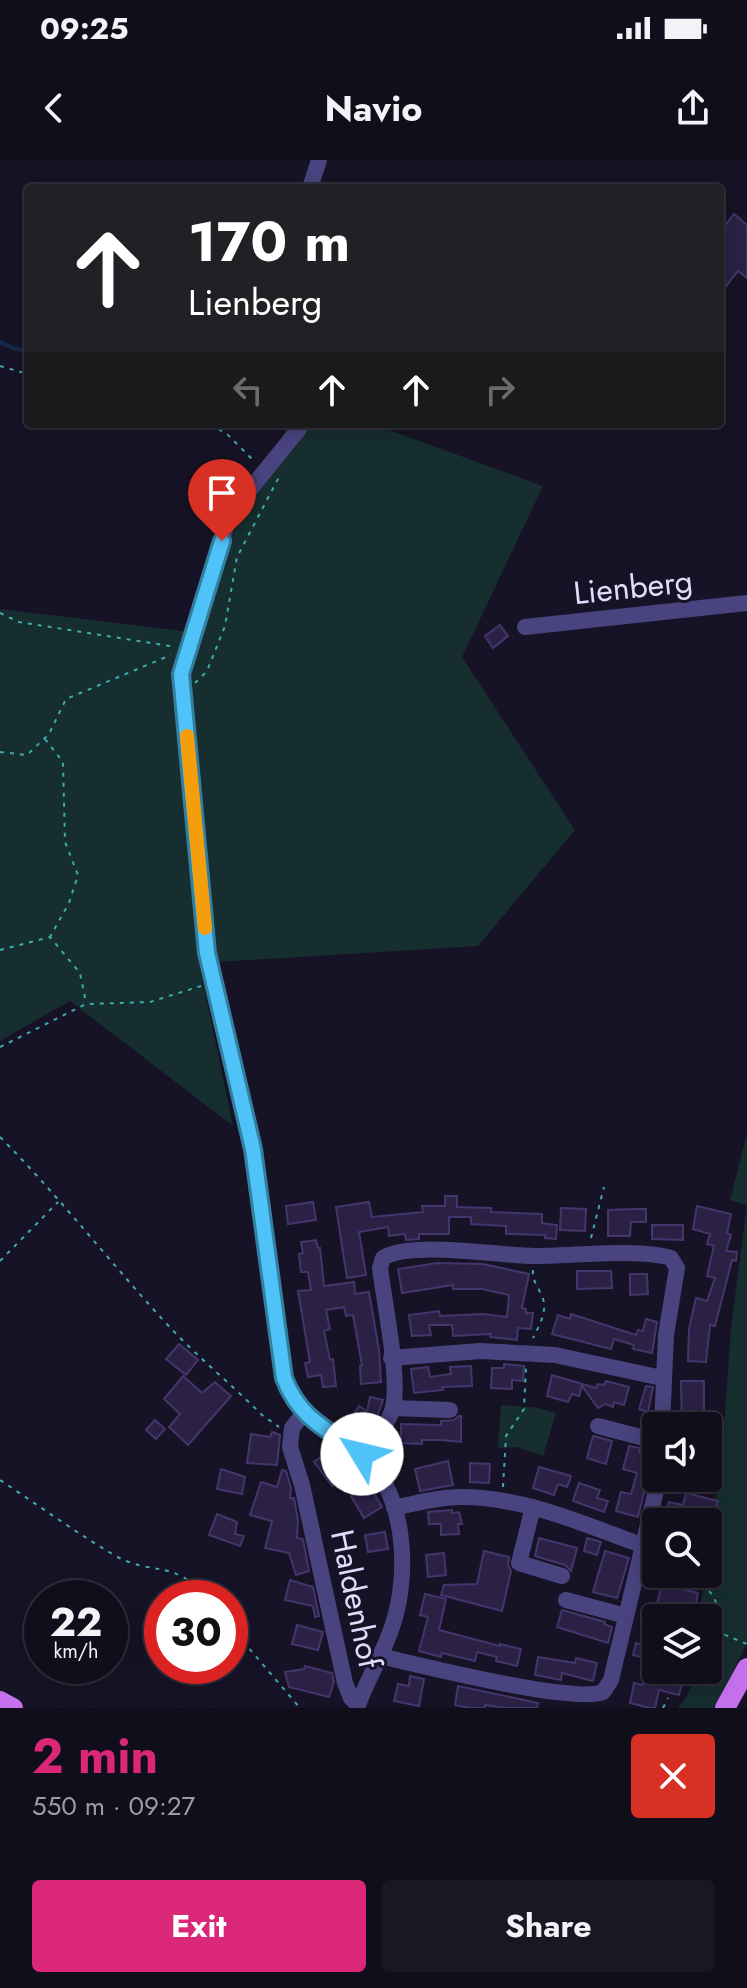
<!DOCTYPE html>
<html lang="en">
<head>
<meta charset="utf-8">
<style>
  :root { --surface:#110e1c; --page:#1a1725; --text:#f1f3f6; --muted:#9c9ca3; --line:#302e3b; --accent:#db2777 }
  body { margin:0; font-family:Jost,sans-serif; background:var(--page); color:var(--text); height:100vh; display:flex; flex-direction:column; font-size:30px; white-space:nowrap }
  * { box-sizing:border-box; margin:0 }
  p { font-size:26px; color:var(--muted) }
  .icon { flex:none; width:44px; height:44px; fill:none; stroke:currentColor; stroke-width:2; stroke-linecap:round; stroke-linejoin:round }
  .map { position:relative; height:1548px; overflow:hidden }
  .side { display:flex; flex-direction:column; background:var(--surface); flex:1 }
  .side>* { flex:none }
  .top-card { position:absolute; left:24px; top:24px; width:700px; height:244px; border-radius:8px; box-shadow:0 4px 20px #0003,0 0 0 2px var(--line); background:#202124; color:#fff; overflow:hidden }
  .fabs { position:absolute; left:642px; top:1252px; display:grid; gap:16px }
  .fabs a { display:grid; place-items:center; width:80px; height:80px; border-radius:8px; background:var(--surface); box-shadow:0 4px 20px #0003,0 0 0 2px var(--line); font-size:40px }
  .speed { position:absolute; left:24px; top:1420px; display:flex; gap:16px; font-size:40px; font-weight:700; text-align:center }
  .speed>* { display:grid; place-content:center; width:104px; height:104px; border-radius:50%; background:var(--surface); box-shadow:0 4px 20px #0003,0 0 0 2px var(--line); line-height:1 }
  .speed small { font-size:20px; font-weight:400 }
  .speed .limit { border:12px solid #d22; background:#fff; color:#111 }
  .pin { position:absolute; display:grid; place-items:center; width:68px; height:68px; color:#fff; margin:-82px -34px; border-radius:50% 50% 50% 0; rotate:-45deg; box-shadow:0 0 8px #0007 }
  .pin .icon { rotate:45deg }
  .me { position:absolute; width:88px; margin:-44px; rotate:306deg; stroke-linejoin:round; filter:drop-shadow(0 0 6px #0008) }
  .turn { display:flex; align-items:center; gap:28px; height:168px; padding:0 32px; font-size:36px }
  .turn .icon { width:104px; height:104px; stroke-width:2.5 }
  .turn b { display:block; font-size:56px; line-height:68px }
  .lanes { display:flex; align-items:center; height:76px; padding:0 32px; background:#0003; justify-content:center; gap:40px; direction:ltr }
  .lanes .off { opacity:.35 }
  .round { display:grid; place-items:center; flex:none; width:84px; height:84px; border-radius:8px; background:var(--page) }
  .headline { display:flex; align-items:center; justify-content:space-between; height:136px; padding:0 32px }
  h1 { font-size:48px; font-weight:700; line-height:60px; color:var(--accent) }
  .primary-button { display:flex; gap:16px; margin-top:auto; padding:16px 32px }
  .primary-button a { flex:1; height:92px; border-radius:8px; background:var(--accent); color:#fff; font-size:32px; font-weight:700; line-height:92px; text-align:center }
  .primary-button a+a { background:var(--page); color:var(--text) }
  .status { display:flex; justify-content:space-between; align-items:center; height:56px; padding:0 40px; background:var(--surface); direction:ltr }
  .status svg { height:22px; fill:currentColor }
  header { display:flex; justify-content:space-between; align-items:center; height:104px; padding:0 32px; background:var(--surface); font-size:36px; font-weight:700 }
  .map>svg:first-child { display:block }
  .green { fill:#162e2f }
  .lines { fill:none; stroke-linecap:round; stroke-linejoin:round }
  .stream { stroke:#17294a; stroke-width:4 }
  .building { fill:#2a2144; stroke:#44366d; stroke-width:2 }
  .path { stroke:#3fabab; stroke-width:2; stroke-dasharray:4 6; stroke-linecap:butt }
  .minor { stroke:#49447f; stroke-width:16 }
  .major { stroke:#c670ed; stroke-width:20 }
  .route-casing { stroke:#337fa1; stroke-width:20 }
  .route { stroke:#4fc3f7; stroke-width:14 }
  .slow { stroke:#f59e0b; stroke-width:14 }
  .labels { text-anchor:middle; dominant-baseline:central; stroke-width:6; stroke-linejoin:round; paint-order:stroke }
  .street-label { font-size:32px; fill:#e1dcfb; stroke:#171326 }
</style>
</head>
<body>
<div class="status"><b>09:25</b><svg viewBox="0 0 49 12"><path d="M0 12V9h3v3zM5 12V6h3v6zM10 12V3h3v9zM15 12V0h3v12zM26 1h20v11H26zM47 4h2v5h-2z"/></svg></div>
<header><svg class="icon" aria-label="back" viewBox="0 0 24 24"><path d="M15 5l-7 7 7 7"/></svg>Navio<svg class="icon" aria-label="share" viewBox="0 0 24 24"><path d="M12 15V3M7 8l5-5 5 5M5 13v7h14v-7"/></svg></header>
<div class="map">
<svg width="747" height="1548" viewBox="0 0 747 1548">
  <rect width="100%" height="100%" fill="#171326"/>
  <g class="green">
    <path d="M289 264H373L543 326 462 497 575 670 478 786 199 803 233 966 70 841 0 881V449L183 471Z"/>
    <path d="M747 973V1482L723 1534 713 1548H678L687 1536 698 1510H708V1458H699L705 1414H708V1393L723 1281 731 1168 747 1045 730 1040Z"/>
    <path d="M501 1245 533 1247 556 1253 543 1296 516 1287 498 1288Z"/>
  </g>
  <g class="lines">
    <path class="stream" d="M0 182 13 188 28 191"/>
  </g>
  <g class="building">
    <path d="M734 54 747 65V118L738 111 720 134V72Z"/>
    <path d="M500 465 508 476 493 488 485 476Z"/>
    <path d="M445 1036H457V1047L491 1048V1052L542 1054V1063L557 1065 556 1079 545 1078V1075L506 1074V1066L471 1064V1057H449V1074H419V1079L406 1080 405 1074 389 1076 388 1067 359 1072 366 1115 347 1118 336 1047 369 1042 372 1057 423 1052 422 1046H445Z"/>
    <path d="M313 1042 316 1060 288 1064 286 1046Z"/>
    <path d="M697 1046 731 1054 727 1073 731 1075 726 1091 737 1092 736 1101 732 1100 715 1166 710 1165 706 1202 688 1201 689 1169 696 1138 707 1141 715 1118 707 1116 714 1086 707 1084 710 1074 693 1069Z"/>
    <path d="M561 1048 586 1049 585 1071 560 1070Z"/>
    <path d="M634 1049H646V1062H631L630 1076H608V1050Z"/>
    <path d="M652 1065H683V1080L652 1079Z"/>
    <path d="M316 1080 318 1088H320L324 1126 354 1122 355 1134 369 1132 379 1190 381 1222 361 1224 360 1206 362 1205 353 1155 346 1156 344 1147 326 1150 330 1169 324 1171 330 1200 333 1199 336 1226 323 1227 321 1215 308 1217 305 1203 310 1202 298 1131 311 1130 308 1112H301L299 1094 303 1093 301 1082Z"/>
    <path d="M437 1103 483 1104 529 1114 522 1148 526 1149V1153H533L531 1169 518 1168 517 1180 490 1177 491 1174 453 1176 452 1165H429L431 1175 412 1176 409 1155 439 1151 440 1156 483 1154 507 1157 509 1135 482 1129H453V1125L402 1133 398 1109Z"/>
    <path d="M577 1111H611L612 1128 577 1129Z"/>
    <path d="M630 1114H647L648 1134 630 1135Z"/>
    <path d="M571 1154 636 1175 638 1170 643 1171 646 1159 657 1162 652 1193 633 1189 634 1185 614 1179 611 1189 552 1174 558 1155 570 1159Z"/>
    <path d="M179 1184 198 1200 186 1215 166 1199Z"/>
    <path d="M504 1204 524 1206 523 1221 512 1220V1229L491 1228 492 1208H504Z"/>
    <path d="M471 1206 472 1226 442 1227 443 1230 414 1233 411 1209 428 1207 430 1217 451 1214 450 1207Z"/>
    <path d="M552 1215 596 1228 598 1224 604 1225 606 1221 629 1227 624 1245 614 1242 613 1247 605 1244 598 1248 582 1226 579 1236 572 1234 568 1242 547 1236Z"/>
    <path d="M183 1216 202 1233 215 1222 231 1236 188 1285 169 1267 180 1254 164 1239Z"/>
    <path d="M681 1221H704V1251H710V1266H682Z"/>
    <path d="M646 1226 653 1227 648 1252 639 1249Z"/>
    <path d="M370 1237 383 1240 378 1254 366 1272 349 1261 359 1246 367 1251Z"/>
    <path d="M459 1256H461V1282L441 1280H422V1284L401 1283V1264L441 1265V1261L454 1260Z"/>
    <path d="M155 1260 165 1269 156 1279 146 1270Z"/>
    <path d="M272 1272 280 1275 277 1305 247 1303 251 1274 270 1277Z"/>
    <path d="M593 1276 612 1281 606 1304 587 1298Z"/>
    <path d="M629 1286 640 1288 639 1292 653 1296 638 1357 616 1351 621 1332 631 1334 637 1313 623 1309Z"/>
    <path d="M334 1287 352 1312 332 1326 314 1302Z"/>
    <path d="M448 1301 453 1325 420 1331 415 1309Z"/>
    <path d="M470 1303 490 1304 489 1323 470 1322Z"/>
    <path d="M539 1307 571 1316 567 1327 558 1324 554 1335 533 1328Z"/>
    <path d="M221 1309 245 1317 242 1334 217 1329Z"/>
    <path d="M282 1310 286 1311 291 1328 290 1338H294L298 1361 297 1378 303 1379 309 1411 296 1415 289 1393 265 1388 272 1361 250 1355 261 1322 277 1327Z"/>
    <path d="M579 1323 600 1330 597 1338 608 1341 604 1352 573 1341Z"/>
    <path d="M369 1325 382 1347 364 1358 351 1336Z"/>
    <path d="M686 1333 718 1341 714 1354 694 1349 691 1362H664L669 1342 683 1345Z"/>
    <path d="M452 1350V1353L459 1352 462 1364H458L459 1374 441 1375V1364H429L428 1352Z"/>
    <path d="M217 1354 237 1362 235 1374 244 1376 240 1386 209 1375Z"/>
    <path d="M385 1372 388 1389 368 1392 365 1375Z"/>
    <path d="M539 1378 577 1388 571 1411 565 1405 535 1396Z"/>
    <path d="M587 1378 601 1382 597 1395 584 1391Z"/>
    <path d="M484 1391 509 1397 508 1405 511 1411 502 1451 441 1435 444 1425 477 1424Z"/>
    <path d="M605 1391 629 1398 617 1438 593 1432Z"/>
    <path d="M444 1393 446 1415 428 1417 426 1395Z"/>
    <path d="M290 1420 313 1427 319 1456 315 1457 313 1446 285 1440Z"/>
    <path d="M662 1424 698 1433 693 1458H656V1517L682 1523 679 1535 659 1530 655 1548H650L630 1543 634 1523 643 1525 649 1499 633 1495 636 1483 643 1485 653 1446 656 1448Z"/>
    <path d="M425 1434 446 1439 439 1470 500 1486V1484L521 1489 517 1506 496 1501 497 1497 477 1492 475 1501 442 1493 441 1497 419 1491 428 1457 420 1455Z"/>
    <path d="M562 1450 605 1462 604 1464 612 1467 608 1483 557 1467Z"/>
    <path d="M297 1465 323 1472 318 1490 292 1484Z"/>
    <path d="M538 1497 575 1503 576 1498 597 1503 593 1521 562 1513 561 1520 535 1515Z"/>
    <path d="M305 1506 332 1513 334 1522 329 1537 289 1527 285 1512 304 1509Z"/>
    <path d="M410 1516 424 1519 419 1546 394 1541 398 1524 409 1526Z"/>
    <path d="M458 1526 538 1543 537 1548H505L485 1545V1548H469L455 1545Z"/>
  </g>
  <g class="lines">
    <g class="path">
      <path d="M0 206 28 214"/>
      <path d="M210 264 228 275 255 302"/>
      <path d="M0 453 19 462 176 487"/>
      <path d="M195 523 207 511 225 466 237 397 279 317"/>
      <path d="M45 579 63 602 65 682 78 715 69 743 50 777"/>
      <path d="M0 592 27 595 49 574 66 539 171 495"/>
      <path d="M0 790 50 777 80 813 86 843"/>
      <path d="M0 887 86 844 150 842 201 826"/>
      <path d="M0 977C58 1035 108 1100 164 1161 194 1194 230 1223 262 1255L279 1267"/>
      <path d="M591 1078 604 1027"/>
      <path d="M0 1101 58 1042"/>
      <path d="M533 1110C532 1120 537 1125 541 1134 549 1149 540 1164 533 1178"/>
      <path d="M0 1320C38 1345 75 1372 114 1395 152 1417 174 1398 207 1438"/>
      <path d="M503 1327 506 1276 524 1249 526 1207"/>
      <path d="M652 1414C670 1418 709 1421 715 1440 719 1450 715 1461 718 1472L747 1484"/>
      <path d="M230 1466 300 1548"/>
      <path d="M663 1548 668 1538"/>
    </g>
    <g class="minor">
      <path d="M310 28 319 0"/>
      <path d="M298 264 299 269 230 354 181 514 207 793 253 989 284 1218C301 1262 327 1264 360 1293 406 1331 410 1411 393 1464 384 1493 367 1519 357 1548"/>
      <path d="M525 467 747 443"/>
      <path d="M391 1198 480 1191 555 1195 662 1218"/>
      <path d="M393 1248 450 1250"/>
      <path d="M304 1253 292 1268 290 1287 302 1325 345 1523 351 1538 358 1545"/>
      <path d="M598 1266 656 1281"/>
      <path d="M362 1294C374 1280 389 1264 393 1247 400 1218 384 1141 380 1108L383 1098C411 1080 500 1096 536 1096 570 1096 640 1088 671 1098L677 1108 666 1175 662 1266"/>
      <path d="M533 1347 519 1403 562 1416"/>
      <path d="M394 1348C416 1343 440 1337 462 1337 525 1337 585 1365 644 1386"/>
      <path d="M566 1440 626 1456"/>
      <path d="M380 1496C420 1505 573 1544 603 1532L611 1520 659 1318"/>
    </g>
    <g class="major">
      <path d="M0 1541 13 1548"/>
      <path d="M725 1548 747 1508"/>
    </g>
  </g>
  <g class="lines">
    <defs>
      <path id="route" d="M222 381 181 514 207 793 253 989 284 1218C300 1260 328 1269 362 1294"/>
    </defs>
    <use href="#route" class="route-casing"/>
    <use href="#route" class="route"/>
    <path class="slow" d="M187 576 205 768"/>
  </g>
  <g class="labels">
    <g class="street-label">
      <text transform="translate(633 427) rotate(-6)">Lienberg</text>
      <text transform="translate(356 1439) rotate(78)">Haldenhof</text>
    </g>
  </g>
</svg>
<div class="fabs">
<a><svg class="icon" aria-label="sound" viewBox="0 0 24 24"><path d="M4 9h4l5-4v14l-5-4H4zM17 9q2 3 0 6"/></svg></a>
<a><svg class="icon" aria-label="search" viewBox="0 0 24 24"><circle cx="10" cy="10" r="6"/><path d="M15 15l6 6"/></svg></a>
<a><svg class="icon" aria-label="layers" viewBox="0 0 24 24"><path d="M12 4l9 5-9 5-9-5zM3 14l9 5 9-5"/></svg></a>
</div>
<div class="speed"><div>22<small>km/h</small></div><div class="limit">30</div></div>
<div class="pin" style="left:222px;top:381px;background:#d93025"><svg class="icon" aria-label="arrive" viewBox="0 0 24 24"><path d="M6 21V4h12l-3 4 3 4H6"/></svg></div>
<svg class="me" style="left:362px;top:1294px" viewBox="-20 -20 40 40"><circle r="19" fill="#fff"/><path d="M0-13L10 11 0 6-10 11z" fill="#4fc3f7"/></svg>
<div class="top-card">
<div class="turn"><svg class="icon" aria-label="ahead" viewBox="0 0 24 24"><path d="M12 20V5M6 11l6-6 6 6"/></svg><div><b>170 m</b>Lienberg</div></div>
<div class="lanes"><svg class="icon off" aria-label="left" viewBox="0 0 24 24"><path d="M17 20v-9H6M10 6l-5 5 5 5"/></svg><svg class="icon" aria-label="ahead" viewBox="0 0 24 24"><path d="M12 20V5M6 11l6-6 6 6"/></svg><svg class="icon" aria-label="ahead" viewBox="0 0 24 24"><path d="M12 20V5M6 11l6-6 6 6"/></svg><svg class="icon off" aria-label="right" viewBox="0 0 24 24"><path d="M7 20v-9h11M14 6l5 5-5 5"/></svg></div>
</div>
</div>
<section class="side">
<div class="headline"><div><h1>2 min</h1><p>550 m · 09:27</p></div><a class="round" style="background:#d93025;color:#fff"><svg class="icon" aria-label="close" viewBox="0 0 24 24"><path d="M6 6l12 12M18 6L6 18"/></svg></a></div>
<div class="primary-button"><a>Exit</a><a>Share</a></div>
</section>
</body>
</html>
